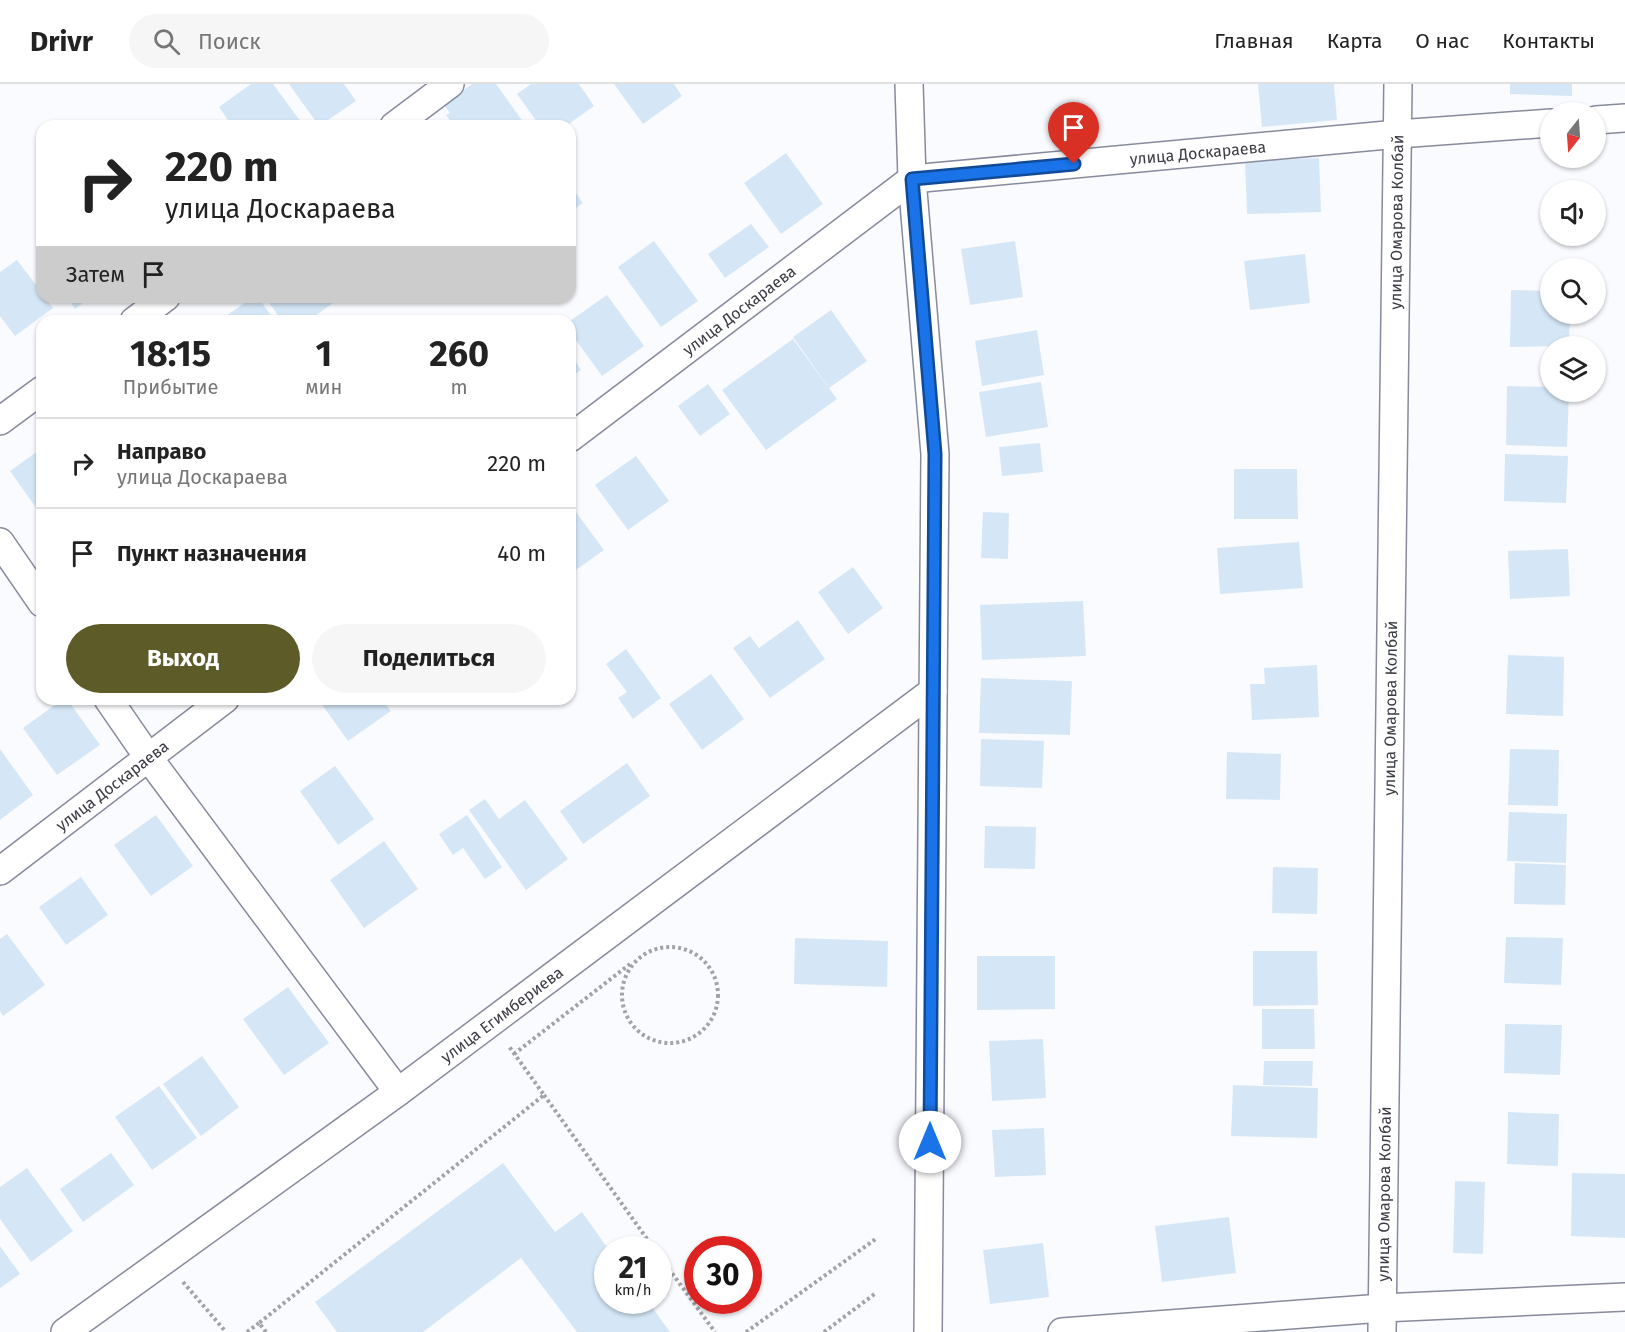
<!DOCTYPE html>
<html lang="ru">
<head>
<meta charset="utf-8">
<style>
  :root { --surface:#fff; --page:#f6f6f6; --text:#222; --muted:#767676; --line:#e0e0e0; --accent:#5d5b28 }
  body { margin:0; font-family:"Fira Sans",sans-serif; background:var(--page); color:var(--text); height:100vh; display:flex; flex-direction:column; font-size:22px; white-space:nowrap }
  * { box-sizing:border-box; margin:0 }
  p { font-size:20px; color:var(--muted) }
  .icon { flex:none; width:33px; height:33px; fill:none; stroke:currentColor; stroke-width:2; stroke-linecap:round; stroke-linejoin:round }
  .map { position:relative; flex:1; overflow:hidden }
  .sheet { position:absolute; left:36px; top:231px; width:540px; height:390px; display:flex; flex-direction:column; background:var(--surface); border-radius:18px; box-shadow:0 2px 4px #0004 }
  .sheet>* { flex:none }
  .hud { position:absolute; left:36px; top:36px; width:540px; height:183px; border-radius:18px; box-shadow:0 2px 4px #0004; background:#fff; color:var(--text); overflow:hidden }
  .needle { width:39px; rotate:197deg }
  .tools { position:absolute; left:1540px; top:18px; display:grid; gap:12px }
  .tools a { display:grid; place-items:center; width:66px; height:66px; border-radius:50%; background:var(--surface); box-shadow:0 2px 4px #0004; font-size:30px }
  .speed { position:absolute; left:594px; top:1152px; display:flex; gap:12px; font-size:30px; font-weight:700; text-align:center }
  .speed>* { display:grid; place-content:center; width:78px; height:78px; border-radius:50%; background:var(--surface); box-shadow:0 2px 4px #0004; line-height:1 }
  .speed small { font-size:15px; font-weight:400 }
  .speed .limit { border:9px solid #d22; background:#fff; color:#111 }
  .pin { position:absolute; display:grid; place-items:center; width:51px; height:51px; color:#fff; margin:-62px -26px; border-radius:50% 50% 50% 0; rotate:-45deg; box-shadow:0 0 6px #0007 }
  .pin .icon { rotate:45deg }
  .me { position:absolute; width:66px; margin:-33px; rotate:0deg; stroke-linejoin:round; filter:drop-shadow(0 0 4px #0008) }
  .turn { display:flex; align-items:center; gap:21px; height:126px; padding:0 30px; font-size:27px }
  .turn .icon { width:78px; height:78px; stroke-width:2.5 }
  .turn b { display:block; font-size:42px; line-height:51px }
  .then { display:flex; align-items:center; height:57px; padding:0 30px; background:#0003; gap:12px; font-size:22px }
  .eta { display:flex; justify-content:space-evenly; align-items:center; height:102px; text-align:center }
  .eta b { font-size:36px; font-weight:700; line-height:42px }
  .primary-button { display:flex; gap:12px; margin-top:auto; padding:12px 30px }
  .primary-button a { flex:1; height:69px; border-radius:36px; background:var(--accent); color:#fff; font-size:24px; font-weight:700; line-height:69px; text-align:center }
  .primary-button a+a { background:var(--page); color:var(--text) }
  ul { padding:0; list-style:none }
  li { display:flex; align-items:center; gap:18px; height:90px; padding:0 30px; border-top:2px solid var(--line) }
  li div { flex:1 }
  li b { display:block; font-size:22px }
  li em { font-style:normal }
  header { display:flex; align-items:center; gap:36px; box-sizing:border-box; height:84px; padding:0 30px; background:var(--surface); border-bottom:2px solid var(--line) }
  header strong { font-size:28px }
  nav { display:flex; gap:33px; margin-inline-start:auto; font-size:21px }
  .search { width:420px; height:54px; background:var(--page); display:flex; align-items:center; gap:15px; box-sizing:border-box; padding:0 21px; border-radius:33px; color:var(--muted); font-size:22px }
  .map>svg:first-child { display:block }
  .building { fill:#d5e7f7 }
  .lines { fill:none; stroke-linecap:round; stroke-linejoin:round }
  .street-casing { stroke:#878a9d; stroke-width:30 }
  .path { stroke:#a2a3a9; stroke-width:4; stroke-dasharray:3 3; stroke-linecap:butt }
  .street { stroke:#fff; stroke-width:27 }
  .route-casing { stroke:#114b97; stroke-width:15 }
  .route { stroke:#1a73e8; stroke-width:10 }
  .labels { text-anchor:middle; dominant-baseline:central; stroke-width:5; stroke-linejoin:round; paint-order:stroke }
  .street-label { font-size:16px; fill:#3b3c44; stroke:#fff }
</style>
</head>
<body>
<header>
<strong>Drivr</strong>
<div class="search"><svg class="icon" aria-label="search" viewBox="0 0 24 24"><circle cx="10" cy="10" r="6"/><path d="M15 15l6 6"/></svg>Поиск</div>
<nav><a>Главная</a><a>Карта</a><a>О нас</a><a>Контакты</a></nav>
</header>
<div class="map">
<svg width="1625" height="1248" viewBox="0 0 1625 1248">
  <rect width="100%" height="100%" fill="#fafbff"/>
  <g class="building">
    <path d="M251 0H273L304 42H232L219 23Z"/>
    <path d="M289 0H344L356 17 319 42Z"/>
    <path d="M472 0H496L526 42H454L446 31 450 29 444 21Z"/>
    <path d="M531 0H579L594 22 566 42H540L517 10Z"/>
    <path d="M614 0H674L682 12 643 40Z"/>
    <path d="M1258 0H1334L1337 36 1262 43Z"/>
    <path d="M1510 0H1572V12L1510 10Z"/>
    <path d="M786 69 823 120 781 150 744 99Z"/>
    <path d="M1319 74 1321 128 1247 130 1245 77Z"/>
    <path d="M570 101 583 119 570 128Z"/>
    <path d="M751 140 769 163 725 194 708 170Z"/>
    <path d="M654 157 698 217 661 243 618 183Z"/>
    <path d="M1015 157 1023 213 970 221 961 165Z"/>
    <path d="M1305 170 1310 219 1250 226 1244 177Z"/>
    <path d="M17 176 42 209V213H45L53 224 15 252 0 232V188Z"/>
    <path d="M1511 206 1551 207V230H1570L1569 262 1510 263Z"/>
    <path d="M607 211 644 262 602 292 570 248V237Z"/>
    <path d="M67 213H91L75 225Z"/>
    <path d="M253 213H258L275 237H219Z"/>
    <path d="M265 213H329L333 219 308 237H282Z"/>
    <path d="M831 226 867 277 829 304 793 253Z"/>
    <path d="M1037 246 1044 291 982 302 975 257Z"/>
    <path d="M793 255 837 315 766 366 722 306Z"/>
    <path d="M572 272 581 286 570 294V273Z"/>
    <path d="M1041 298 1048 343 986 353 979 308Z"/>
    <path d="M708 300 730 330 700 352 678 322Z"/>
    <path d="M1507 302 1551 303V308H1569L1567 363 1506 361Z"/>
    <path d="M1040 359 1043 388 1002 392 999 363Z"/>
    <path d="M42 364V432L10 387Z"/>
    <path d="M1505 370 1568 372 1566 419 1504 417Z"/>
    <path d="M636 372 669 417 628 446 595 401Z"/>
    <path d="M1234 385H1297L1298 435H1234Z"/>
    <path d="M570 420 604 466 570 490Z"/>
    <path d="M983 428 1009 429 1008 475 981 474Z"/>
    <path d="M1299 458 1303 504 1220 510 1217 464Z"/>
    <path d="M1568 465 1570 512 1510 515 1508 467Z"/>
    <path d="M853 483 883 524 848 550 818 508Z"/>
    <path d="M1083 517 1086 572 982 576 980 521Z"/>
    <path d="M798 536 825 575 770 614 733 564 750 552 759 564Z"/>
    <path d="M626 565 661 614 633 635 618 614 627 608 606 580Z"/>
    <path d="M1508 571 1564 573 1563 632 1506 630Z"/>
    <path d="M1317 581 1319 633 1252 636 1250 600H1265L1264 584Z"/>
    <path d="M711 590 744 635 702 666 669 620Z"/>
    <path d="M981 594 1072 597 1070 651 979 649Z"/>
    <path d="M63 615H67L100 661 57 691 23 644Z"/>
    <path d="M318 615H382L391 627 348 657Z"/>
    <path d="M981 655 1044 657 1042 704 980 702Z"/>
    <path d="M0 665 33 711 0 736Z"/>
    <path d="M1510 665 1559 666 1558 722 1508 721Z"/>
    <path d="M1227 668 1281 670 1280 716 1226 715Z"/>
    <path d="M627 679 650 712 583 760 560 727Z"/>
    <path d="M335 682 374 735 338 761 300 707Z"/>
    <path d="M485 715 499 735 525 716 568 775 526 806 469 726Z"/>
    <path d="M1509 728 1567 730 1566 779 1507 777Z"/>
    <path d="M156 731 193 782 151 812 114 761Z"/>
    <path d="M467 731 502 783 485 795 463 764 453 771 439 750Z"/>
    <path d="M985 742 1036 743 1035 785 984 784Z"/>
    <path d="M384 757 418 805 364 844 330 796Z"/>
    <path d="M1515 779 1566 781 1565 821 1514 820Z"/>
    <path d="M1273 783 1318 784 1317 830 1272 829Z"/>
    <path d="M81 793 108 831 66 861 39 823Z"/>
    <path d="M7 850 45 901 3 932 0 927V855Z"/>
    <path d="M1506 853 1563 854 1561 901 1504 899Z"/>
    <path d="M795 854 888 857 887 903 794 900Z"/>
    <path d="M1253 867H1317L1318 921 1253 922Z"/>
    <path d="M977 872H1055V925L977 926Z"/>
    <path d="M288 903 329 959 284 991 243 935Z"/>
    <path d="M1262 925H1314L1315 965H1262Z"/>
    <path d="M1505 940 1562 941 1560 991 1504 989Z"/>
    <path d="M1043 955 1046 1014 992 1017 989 957Z"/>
    <path d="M202 972 239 1023 201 1052 163 1000Z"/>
    <path d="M1264 977H1313L1312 1002 1263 1001Z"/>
    <path d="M1233 1001 1318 1004 1317 1054 1231 1052Z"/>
    <path d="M159 1002 197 1054 152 1086 115 1033Z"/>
    <path d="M1508 1028 1559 1030 1558 1082 1507 1080Z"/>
    <path d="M1044 1044 1046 1091 995 1093 992 1046Z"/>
    <path d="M111 1069 134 1101 83 1138 60 1105Z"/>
    <path d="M503 1079 555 1148 582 1128 609 1166H608V1216H647L670 1248H577L521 1174 423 1248H337L315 1218Z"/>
    <path d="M27 1084 73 1147 31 1178 0 1135V1103Z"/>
    <path d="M1572 1089 1625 1090V1154L1571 1152Z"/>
    <path d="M1455 1097 1485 1098 1483 1170 1453 1169Z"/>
    <path d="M1229 1133 1236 1189 1162 1198 1155 1142Z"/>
    <path d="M1043 1159 1049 1213 990 1220 983 1166Z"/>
    <path d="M0 1162 20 1190 0 1204Z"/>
  </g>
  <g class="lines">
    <defs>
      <g id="street">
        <path d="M909 0 912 95 935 370 928 1248"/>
        <path d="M1596 36 1625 34"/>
        <path d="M394 42 450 0"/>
        <path d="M134 237 166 213"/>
        <path d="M0 337 42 306"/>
        <path id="s1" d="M570 354 912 95 1398 50 1551 39"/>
        <path d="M0 458 42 519"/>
        <path d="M108 615 148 673 398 1008"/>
        <path id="s2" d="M0 787 225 615"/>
        <path id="s3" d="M65 1248 398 1008 933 607"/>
        <path d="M1062 1248 1382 1224 1625 1213"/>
        <path id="s4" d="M1382 1248 1398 0"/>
      </g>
    </defs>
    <use href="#street" class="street-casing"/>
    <g class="path">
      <circle cx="670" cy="911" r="48"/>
      <path d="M514 970 630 880"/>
      <path d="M544 1011 655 1166"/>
      <path d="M658 1170 715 1248"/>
      <path d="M183 1198 226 1248"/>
      <path d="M247 1248 259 1239"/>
      <path d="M266 1248 259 1239 544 1011 508 961"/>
      <path d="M746 1248 877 1154"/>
      <path d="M824 1248 876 1209"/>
    </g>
    <use href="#street" class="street"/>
  </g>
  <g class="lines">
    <defs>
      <path id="route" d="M930 1058 935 370 912 95 1074 80"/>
    </defs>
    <use href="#route" class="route-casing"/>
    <use href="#route" class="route"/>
  </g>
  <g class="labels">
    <g class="street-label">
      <text stroke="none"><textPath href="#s1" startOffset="716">улица Доскараева</textPath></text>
      <text stroke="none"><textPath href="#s4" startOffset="1110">улица Омарова Колбай</textPath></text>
      <text stroke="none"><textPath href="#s1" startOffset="212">улица Доскараева</textPath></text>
      <text stroke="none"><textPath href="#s4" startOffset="624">улица Омарова Колбай</textPath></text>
      <text stroke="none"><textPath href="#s2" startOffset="141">улица Доскараева</textPath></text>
      <text stroke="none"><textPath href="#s3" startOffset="540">улица Егимбериева</textPath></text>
      <text stroke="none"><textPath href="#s4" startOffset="138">улица Омарова Колбай</textPath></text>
    </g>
  </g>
</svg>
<div class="tools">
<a><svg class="needle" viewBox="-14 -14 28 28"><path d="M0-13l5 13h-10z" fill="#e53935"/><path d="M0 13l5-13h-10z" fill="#767676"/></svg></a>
<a><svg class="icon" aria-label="sound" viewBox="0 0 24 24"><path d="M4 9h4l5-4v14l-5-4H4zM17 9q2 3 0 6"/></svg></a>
<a><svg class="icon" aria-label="search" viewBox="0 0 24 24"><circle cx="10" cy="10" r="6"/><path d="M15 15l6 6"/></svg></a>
<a><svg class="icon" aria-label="layers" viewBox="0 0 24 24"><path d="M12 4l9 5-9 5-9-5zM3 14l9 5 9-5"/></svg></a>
</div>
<div class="speed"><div>21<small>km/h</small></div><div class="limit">30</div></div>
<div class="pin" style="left:1074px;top:80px;background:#d93025"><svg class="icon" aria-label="arrive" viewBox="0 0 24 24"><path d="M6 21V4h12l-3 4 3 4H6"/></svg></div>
<svg class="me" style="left:930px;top:1058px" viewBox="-20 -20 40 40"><circle r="19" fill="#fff"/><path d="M0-13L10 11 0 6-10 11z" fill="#1a73e8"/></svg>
<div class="hud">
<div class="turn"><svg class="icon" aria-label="right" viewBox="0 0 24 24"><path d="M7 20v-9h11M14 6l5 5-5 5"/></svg><div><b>220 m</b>улица Доскараева</div></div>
<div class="then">Затем<svg class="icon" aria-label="arrive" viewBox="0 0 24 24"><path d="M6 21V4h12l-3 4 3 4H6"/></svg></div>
</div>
<section class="sheet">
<div class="eta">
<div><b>18:15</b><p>Прибытие</p></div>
<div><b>1</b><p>мин</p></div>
<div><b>260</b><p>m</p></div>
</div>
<ul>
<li><svg class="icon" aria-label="right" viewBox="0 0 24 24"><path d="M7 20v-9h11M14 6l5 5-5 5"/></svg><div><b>Направо</b><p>улица Доскараева</p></div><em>220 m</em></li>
<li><svg class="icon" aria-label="arrive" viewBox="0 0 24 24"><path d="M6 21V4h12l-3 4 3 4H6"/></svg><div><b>Пункт назначения</b></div><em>40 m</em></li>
</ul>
<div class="primary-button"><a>Выход</a><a>Поделиться</a></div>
</section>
</div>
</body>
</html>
